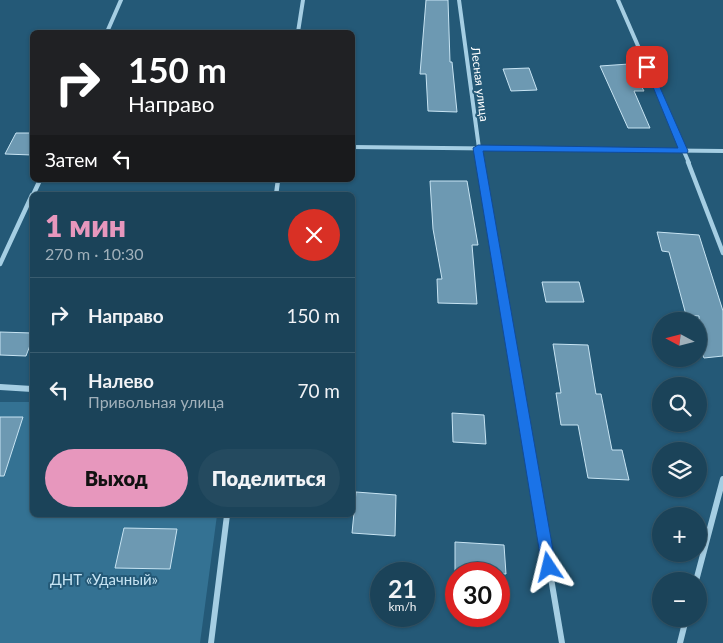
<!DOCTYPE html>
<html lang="ru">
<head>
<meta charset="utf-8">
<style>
  :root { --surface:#1b4359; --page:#244a5f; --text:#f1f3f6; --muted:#a0b0ba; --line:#395c6f; --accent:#e797bd }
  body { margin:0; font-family:Lato,sans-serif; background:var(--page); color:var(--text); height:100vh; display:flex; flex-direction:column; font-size:19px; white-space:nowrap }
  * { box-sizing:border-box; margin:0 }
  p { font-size:16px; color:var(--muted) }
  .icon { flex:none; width:28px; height:28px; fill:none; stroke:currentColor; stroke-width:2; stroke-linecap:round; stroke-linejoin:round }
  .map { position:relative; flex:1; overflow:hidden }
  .sheet { position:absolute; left:30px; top:192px; width:325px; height:325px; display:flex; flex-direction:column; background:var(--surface); border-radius:8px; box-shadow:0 1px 4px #0004,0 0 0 1px var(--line) }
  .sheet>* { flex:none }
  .top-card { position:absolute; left:30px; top:30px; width:325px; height:152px; border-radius:8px; box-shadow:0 1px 4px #0004,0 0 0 1px var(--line); background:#202124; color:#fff; overflow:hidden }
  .needle { width:32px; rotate:277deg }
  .fabs { position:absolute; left:652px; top:312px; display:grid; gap:10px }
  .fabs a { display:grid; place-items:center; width:55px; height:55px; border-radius:50%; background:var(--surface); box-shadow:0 1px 4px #0004,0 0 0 1px var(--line); font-size:25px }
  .speed { position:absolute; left:370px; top:562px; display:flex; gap:10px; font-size:25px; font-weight:700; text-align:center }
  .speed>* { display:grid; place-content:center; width:65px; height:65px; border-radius:50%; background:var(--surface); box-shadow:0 1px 4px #0004,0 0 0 1px var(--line); line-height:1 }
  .speed small { font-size:12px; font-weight:400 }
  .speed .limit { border:8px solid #d22; background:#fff; color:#111 }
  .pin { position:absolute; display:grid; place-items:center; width:42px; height:42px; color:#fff; margin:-21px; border-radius:10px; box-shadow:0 2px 8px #0006 }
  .me { position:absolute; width:55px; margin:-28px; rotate:350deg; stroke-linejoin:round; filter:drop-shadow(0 0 4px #0008) }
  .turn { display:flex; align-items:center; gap:18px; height:105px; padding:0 15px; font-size:22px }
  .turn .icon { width:65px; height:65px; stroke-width:2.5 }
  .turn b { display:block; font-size:35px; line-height:42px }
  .then { display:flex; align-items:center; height:48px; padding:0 15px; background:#0003; gap:10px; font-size:19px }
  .round { display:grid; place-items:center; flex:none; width:52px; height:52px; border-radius:26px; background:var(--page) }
  .headline { display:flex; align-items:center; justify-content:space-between; height:85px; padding:0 15px }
  h1 { font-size:30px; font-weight:800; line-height:38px; color:var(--accent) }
  .primary-button { display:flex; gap:10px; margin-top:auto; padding:10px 15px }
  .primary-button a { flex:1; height:58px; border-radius:30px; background:var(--accent); color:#111; font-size:20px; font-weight:800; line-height:58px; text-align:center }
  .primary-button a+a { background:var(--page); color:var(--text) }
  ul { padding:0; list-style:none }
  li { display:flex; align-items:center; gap:15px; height:75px; padding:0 15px; border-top:1px solid var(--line) }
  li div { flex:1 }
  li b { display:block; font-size:19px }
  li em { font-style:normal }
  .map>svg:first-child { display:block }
  .green { fill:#347293 }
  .building { fill:#6d99b2; stroke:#c7e4f3 }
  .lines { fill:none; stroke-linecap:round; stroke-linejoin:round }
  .minor-far2 { stroke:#a5cee3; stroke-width:4 }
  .minor-far1 { stroke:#a5cee3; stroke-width:4.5 }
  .minor { stroke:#a5cee3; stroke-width:6 }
  .route { fill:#1a73e8; stroke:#114b97 }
  .labels { text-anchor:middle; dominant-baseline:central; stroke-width:4; stroke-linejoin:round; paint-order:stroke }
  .street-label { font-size:12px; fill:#fff; stroke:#245977 }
  .near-park-label { font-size:15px; fill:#c7e4f3; stroke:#245977 }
</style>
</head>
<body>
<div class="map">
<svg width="723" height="643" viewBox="0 0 723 643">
  <rect width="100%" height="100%" fill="#245977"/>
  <path class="green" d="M0 402H32V515H217L200 643H0Z"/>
  <g class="building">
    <path d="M426 0H448L450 62H452L457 112 428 111 426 74H420Z"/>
    <path d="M629 64 644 91H634L650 128H628L600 66Z"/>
    <path d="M529 68 537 90 511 91 503 69Z"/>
    <path d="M16 133H32V155L5 154Z"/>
    <path d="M430 181H467L478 245H472L477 304 438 303 437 279H442L433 229Z"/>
    <path d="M657 232 699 235 723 311V356L704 358 699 347V316L686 315 669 252 662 251Z"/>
    <path d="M542 282H579L584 302H546Z"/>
    <path d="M0 332 32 333V340L26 356 0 355Z"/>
    <path d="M553 344 588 345 596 394H601L612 450H622L629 480 588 478 578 425H561L556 393H561Z"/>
    <path d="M452 413 484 415 486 444 453 442Z"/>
    <path d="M0 417H23L4 476H0Z"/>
    <path d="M356 492 396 495 395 536 352 533Z"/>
    <path d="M124 528 177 529 170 569 115 568Z"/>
    <path d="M455 542 504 545 506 574H455Z"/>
  </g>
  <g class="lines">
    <g class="minor-far2">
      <path d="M459 0 481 163"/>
      <path d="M618 0 689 163"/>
      <path d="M107 32 121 0"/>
      <path d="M298 32 303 0"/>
      <path d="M352 147 723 151"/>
    </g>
    <g class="minor-far1">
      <path d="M480 162 516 373"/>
      <path d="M688 162 723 253"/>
      <path d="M33 195 40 180"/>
      <path d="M276 195 278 180"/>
      <path d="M0 264 32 195"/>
    </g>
    <g class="minor">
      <path d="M516 372 562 643"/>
      <path d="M0 387 32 389"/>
      <path d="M696 581 723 479"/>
      <path d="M211 643 227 515"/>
      <path d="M680 643 686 619"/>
    </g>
  </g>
  <path class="route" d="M644 65 651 67 688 151 687 153 483 151 556 567 554 572 549 574 544 572 542 567 473 148 478 145 678 148Z"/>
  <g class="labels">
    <g class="street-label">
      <text transform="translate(480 84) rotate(83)">Лесная улица</text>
    </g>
    <g class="near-park-label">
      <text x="104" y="579">ДНТ «Удачный»</text>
    </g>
  </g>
</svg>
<div class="fabs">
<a><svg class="needle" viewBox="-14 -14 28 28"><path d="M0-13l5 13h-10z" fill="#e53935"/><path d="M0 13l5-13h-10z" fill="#a0b0ba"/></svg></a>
<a><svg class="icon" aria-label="search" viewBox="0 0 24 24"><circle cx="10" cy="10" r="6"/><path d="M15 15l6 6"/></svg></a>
<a><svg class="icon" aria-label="layers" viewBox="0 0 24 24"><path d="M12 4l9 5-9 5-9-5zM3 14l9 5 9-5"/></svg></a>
<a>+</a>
<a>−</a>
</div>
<div class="speed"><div>21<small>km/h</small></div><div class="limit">30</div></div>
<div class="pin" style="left:647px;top:67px;background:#d93025"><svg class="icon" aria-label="arrive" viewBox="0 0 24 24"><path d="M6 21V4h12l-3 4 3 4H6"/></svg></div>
<svg class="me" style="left:549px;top:567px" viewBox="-20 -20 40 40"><path d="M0-17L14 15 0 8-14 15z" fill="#1a73e8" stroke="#fff" stroke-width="4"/></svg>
<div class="top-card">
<div class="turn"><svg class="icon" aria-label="right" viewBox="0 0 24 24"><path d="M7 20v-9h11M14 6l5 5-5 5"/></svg><div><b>150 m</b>Направо</div></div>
<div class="then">Затем<svg class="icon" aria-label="left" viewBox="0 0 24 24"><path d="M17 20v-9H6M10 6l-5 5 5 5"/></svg></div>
</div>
<section class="sheet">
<div class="headline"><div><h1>1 мин</h1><p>270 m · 10:30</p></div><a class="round" style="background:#d93025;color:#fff"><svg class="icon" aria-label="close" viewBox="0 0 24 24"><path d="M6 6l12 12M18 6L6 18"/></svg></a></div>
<ul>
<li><svg class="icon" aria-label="right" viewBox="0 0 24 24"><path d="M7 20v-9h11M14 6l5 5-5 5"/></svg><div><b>Направо</b></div><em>150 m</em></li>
<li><svg class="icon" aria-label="left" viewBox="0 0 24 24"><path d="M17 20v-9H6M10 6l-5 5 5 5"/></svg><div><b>Налево</b><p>Привольная улица</p></div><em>70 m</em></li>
</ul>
<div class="primary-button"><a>Выход</a><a>Поделиться</a></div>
</section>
</div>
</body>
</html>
